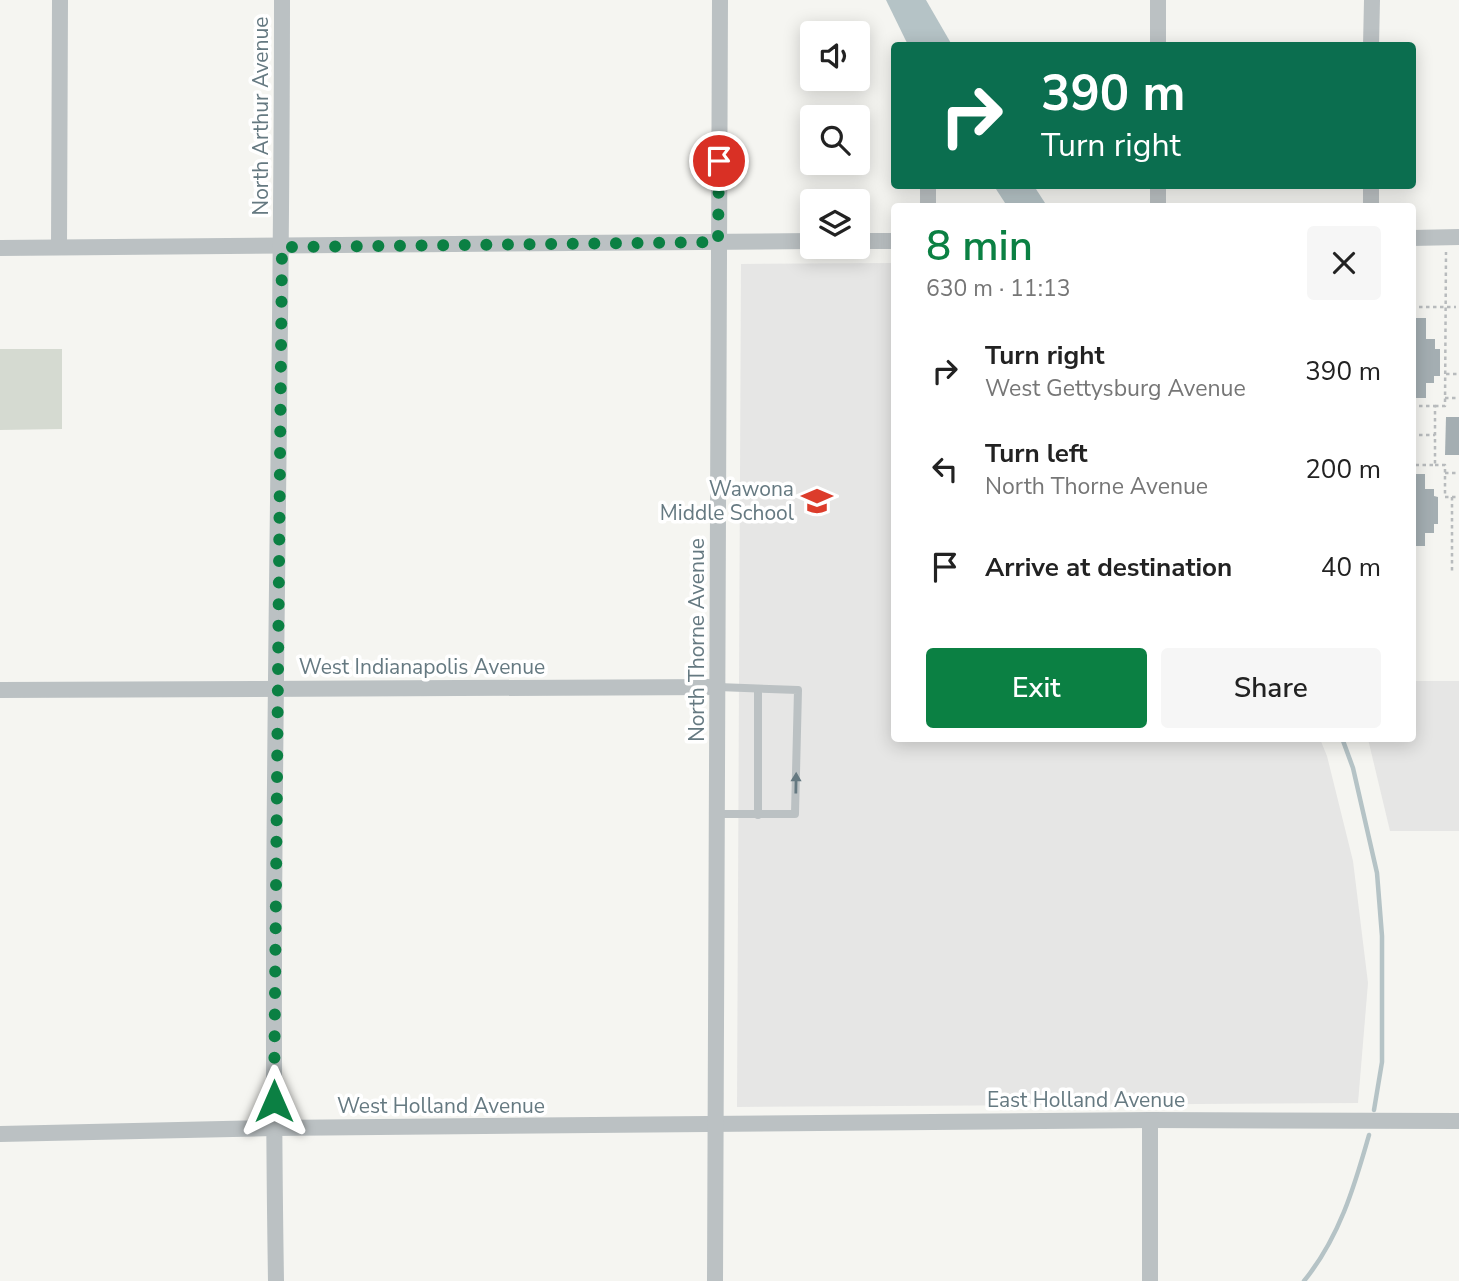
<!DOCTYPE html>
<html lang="en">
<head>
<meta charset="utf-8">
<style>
  :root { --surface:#fff; --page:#f6f6f6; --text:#222; --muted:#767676; --accent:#0b8043 }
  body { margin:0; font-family:"Nunito Sans",sans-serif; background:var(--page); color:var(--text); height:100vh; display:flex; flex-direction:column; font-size:26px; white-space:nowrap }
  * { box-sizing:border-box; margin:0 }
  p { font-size:23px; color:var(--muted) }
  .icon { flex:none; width:38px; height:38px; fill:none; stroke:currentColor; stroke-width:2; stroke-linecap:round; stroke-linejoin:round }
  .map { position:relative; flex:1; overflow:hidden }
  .panel { position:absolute; left:891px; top:203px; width:525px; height:539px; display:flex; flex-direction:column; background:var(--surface); border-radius:7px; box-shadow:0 4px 18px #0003 }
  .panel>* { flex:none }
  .guide { position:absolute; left:891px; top:42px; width:525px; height:147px; border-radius:7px; box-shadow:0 4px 18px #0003; background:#0b6e4f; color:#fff; overflow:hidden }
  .tools { position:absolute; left:800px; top:21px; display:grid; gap:14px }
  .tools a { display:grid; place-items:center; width:70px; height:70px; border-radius:7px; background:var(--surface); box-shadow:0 4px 18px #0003; font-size:35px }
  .pin { position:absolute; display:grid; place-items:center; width:60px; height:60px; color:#fff; margin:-30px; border:4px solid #fff; border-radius:50%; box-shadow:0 2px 7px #0007 }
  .me { position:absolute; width:77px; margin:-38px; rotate:0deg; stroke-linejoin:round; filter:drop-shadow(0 0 5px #0008) }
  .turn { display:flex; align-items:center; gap:24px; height:147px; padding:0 35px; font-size:32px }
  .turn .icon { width:91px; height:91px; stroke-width:2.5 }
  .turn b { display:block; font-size:49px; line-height:60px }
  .round { display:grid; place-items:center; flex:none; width:74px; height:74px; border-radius:7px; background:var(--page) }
  .head { display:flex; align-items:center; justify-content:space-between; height:119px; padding:0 35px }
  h1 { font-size:42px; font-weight:600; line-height:52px; color:var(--accent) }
  .cta { display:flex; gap:14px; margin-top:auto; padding:14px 35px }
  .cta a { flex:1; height:80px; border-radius:7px; background:var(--accent); color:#fff; font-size:28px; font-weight:600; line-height:80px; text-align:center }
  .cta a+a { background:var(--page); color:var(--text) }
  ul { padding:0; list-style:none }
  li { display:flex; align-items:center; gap:21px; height:98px; padding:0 35px }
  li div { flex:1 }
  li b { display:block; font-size:26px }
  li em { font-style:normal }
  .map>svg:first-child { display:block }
  .built { fill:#e6e6e5 }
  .green { fill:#d5dad1 }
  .water { fill:#b5c3c6 }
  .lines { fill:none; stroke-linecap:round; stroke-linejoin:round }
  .stream { stroke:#b5c3c6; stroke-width:4.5 }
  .building { fill:#a4aeb2 }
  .path { stroke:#b8bbbd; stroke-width:2.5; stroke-dasharray:3.5 3.5; stroke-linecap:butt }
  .lane { stroke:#bbc1c3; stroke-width:8 }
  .street { stroke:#bbc1c3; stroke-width:16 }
  .oneway { fill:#657981 }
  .route { stroke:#0b8043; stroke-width:12; stroke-dasharray:0 21.6 }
  .labels { text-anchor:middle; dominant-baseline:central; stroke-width:7; stroke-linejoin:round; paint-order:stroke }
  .street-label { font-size:21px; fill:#657981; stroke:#fff }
  .poi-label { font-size:21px; fill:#657981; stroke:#fff; text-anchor:end }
</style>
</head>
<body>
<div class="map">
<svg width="1459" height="1281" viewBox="0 0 1459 1281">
  <rect width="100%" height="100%" fill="#f5f5f1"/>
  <g class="built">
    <path d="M894 263V738L1320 739 1327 756 1353 861 1368 983 1358 1103 737 1107 741 264Z"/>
    <path d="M1412 681H1459V831H1390L1368 739 1412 738Z"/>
  </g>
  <path class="green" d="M0 349H62V429L0 430Z"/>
  <g class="water">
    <path d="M886 0H926L952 45H908Z"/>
    <path d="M994 186H1034L1047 206H1007Z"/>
  </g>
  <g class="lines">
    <g class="stream">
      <path d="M1342 738 1353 768 1377 873 1382 936V1062L1374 1110"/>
      <path d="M1304 1281C1339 1238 1354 1188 1369 1135"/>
    </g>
  </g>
  <g class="building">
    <path d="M1412 318H1426V339H1435V349H1440V376H1434V383H1426V398H1412Z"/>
    <path d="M1446 417H1459V455H1445Z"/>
    <path d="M1412 474H1425V489H1434V496L1438 497V524H1434V533H1425V546H1412Z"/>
  </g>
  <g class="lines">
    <g class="path">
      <path d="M1412 307H1456"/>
      <path d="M1446 374H1459"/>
      <path d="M1445 398H1459"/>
      <path d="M1412 406H1435V465H1412"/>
      <path d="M1435 406H1445L1446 252"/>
      <path d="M1412 435H1435"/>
      <path d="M1435 465H1445V497H1459"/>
      <path d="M1445 473H1459"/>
      <path d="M1452 497V574"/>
    </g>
    <g class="lane">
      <path d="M758 689V815"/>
      <path d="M717 814H795L798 690 718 687"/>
    </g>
    <g class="street">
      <path d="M1158 46V0"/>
      <path d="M1371 46 1372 0"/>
      <path d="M928 206V186"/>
      <path d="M1158 206V186"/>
      <path d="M1371 206V186"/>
      <path d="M1412 238 1459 237"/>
      <path d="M858 241H894"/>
      <path d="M59 247 60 0"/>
      <path d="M0 248 812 241"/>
      <path d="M0 690 718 687"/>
      <path d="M0 1134 273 1128 1150 1120 1459 1121"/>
      <path d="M276 1281C269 854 282 427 282 0"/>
      <path d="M715 1281 720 0"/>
      <path d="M1150 1281V1120"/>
    </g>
  </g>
  <defs><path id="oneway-solid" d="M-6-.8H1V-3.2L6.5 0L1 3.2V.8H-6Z" transform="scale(1.75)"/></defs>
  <use class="oneway" href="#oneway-solid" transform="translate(796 783) rotate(-89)"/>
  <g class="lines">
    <path class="route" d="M274 1101 282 247 718 242 719 161"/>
  </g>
  <defs>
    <symbol id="school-bare" viewBox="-9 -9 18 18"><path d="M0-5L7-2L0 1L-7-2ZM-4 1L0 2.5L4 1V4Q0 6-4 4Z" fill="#dc3c2b" stroke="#fff" stroke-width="2.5" paint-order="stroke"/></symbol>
  </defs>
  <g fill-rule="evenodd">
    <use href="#school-bare" x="795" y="479" width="44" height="44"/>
  </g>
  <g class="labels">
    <g class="street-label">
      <text transform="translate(261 116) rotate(-90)">North Arthur Avenue</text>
      <text transform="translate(697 640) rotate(-90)">North Thorne Avenue</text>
      <text x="422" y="667">West Indianapolis Avenue</text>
      <text x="1086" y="1100">East Holland Avenue</text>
      <text x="441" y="1106">West Holland Avenue</text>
    </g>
    <g class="poi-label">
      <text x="794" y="489">Wawona<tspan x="794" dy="24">Middle School</tspan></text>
    </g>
  </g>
</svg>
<div class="tools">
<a><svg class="icon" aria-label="sound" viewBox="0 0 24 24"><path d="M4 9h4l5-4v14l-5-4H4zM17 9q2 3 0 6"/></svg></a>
<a><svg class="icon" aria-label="search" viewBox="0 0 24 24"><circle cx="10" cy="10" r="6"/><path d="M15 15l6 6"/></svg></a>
<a><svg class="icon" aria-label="layers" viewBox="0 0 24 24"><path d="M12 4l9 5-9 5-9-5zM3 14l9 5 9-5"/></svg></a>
</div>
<div class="pin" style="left:719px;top:161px;background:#d93025"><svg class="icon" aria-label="arrive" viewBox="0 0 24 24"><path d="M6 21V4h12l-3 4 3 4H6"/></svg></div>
<svg class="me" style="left:274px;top:1101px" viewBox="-20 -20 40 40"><path d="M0-17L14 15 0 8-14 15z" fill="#0b8043" stroke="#fff" stroke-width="4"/></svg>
<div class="guide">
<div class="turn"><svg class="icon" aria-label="right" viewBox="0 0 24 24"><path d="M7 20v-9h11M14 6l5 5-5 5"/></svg><div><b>390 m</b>Turn right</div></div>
</div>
<section class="panel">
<div class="head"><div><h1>8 min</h1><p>630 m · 11:13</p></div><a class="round"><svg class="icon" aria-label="close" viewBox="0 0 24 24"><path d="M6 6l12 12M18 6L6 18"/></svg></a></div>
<ul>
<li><svg class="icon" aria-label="right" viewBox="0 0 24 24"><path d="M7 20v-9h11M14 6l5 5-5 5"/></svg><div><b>Turn right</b><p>West Gettysburg Avenue</p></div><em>390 m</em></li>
<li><svg class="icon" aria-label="left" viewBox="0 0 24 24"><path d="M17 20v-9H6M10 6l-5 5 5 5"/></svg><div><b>Turn left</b><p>North Thorne Avenue</p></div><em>200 m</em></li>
<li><svg class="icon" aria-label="arrive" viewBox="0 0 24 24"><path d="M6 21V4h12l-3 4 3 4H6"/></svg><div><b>Arrive at destination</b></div><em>40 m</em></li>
</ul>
<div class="cta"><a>Exit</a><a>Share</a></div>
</section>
</div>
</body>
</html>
